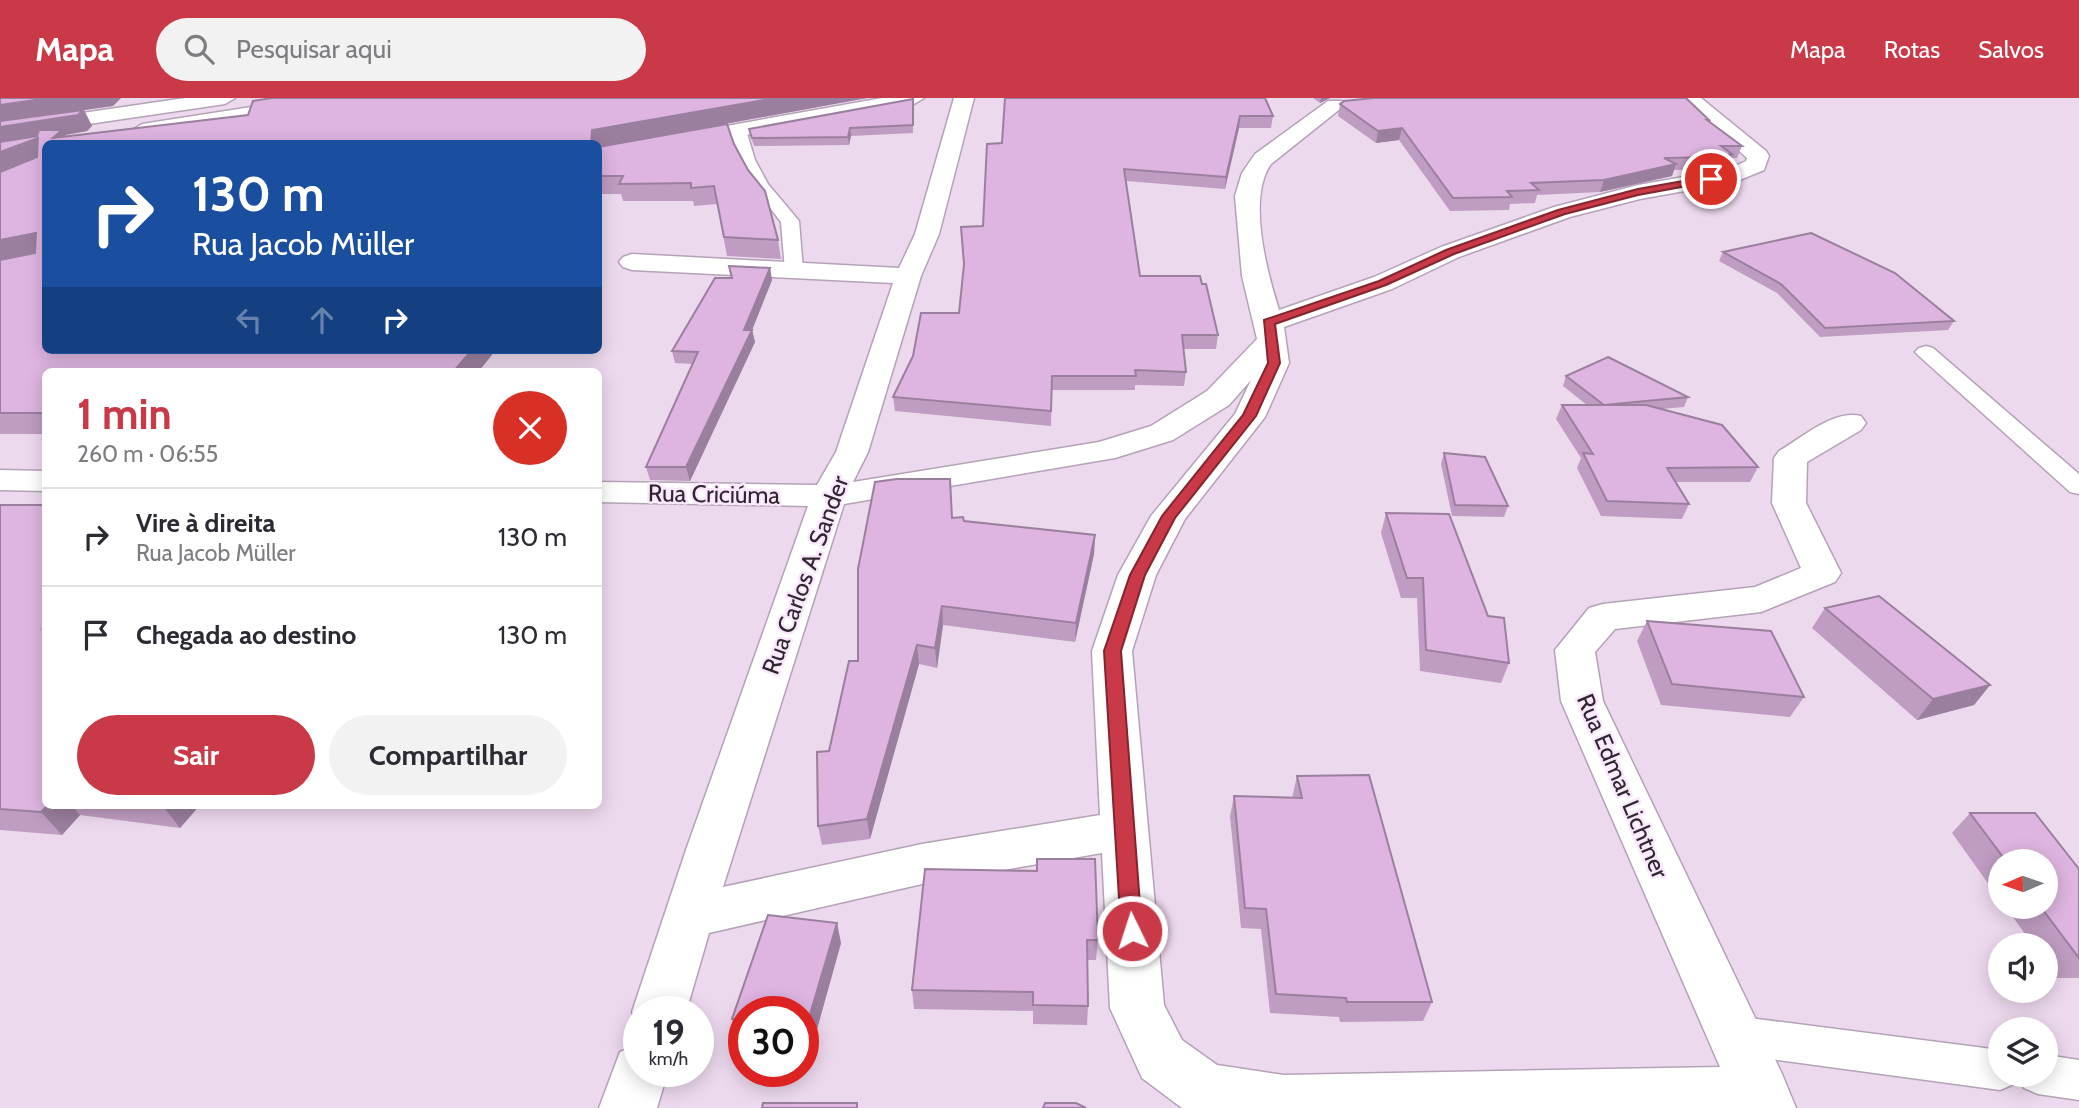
<!DOCTYPE html>
<html lang="pt">
<head>
<meta charset="utf-8">
<style>
  :root { --surface:#fff; --page:#f2f2f3; --text:#2b2b33; --muted:#7c7c81; --line:#e1e1e2; --accent:#c93947 }
  body { margin:0; font-family:Cabin,sans-serif; background:var(--page); color:var(--text); height:100vh; display:flex; flex-direction:column; font-size:26px; white-space:nowrap }
  * { box-sizing:border-box; margin:0 }
  p { font-size:23px; color:var(--muted) }
  .icon { flex:none; width:38px; height:38px; fill:none; stroke:currentColor; stroke-width:2; stroke-linecap:round; stroke-linejoin:round }
  .map { position:relative; flex:1; overflow:hidden }
  .panel { position:absolute; left:42px; top:270px; width:560px; height:441px; display:flex; flex-direction:column; background:var(--surface); border-radius:10px; box-shadow:0 4px 18px #0003 }
  .panel>* { flex:none }
  .top-card { position:absolute; left:42px; top:42px; width:560px; height:214px; border-radius:10px; box-shadow:0 4px 18px #0003; background:#1a4fa0; color:#fff; overflow:hidden }
  .needle { width:46px; rotate:268deg }
  .controls { position:absolute; left:1988px; top:751px; display:grid; gap:14px }
  .controls a { display:grid; place-items:center; width:70px; height:70px; border-radius:50%; background:var(--surface); box-shadow:0 4px 18px #0003; font-size:35px }
  .speed { position:absolute; left:623px; top:898px; display:flex; gap:14px; font-size:35px; font-weight:700; text-align:center }
  .speed>* { display:grid; place-content:center; width:91px; height:91px; border-radius:50%; background:var(--surface); box-shadow:0 4px 18px #0003; line-height:1 }
  .speed small { font-size:18px; font-weight:400 }
  .speed .limit { border:10px solid #d22; background:#fff; color:#111 }
  .pin { position:absolute; display:grid; place-items:center; width:60px; height:60px; color:#fff; margin:-30px; border:4px solid #fff; border-radius:50%; box-shadow:0 2px 7px #0007 }
  .me { position:absolute; width:77px; margin:-38px; rotate:356deg; stroke-linejoin:round; filter:drop-shadow(0 0 5px #0008) }
  .turn { display:flex; align-items:center; gap:24px; height:147px; padding:0 35px; font-size:32px }
  .turn .icon { width:91px; height:91px; stroke-width:2.5 }
  .turn b { display:block; font-size:49px; line-height:60px }
  .lanes { display:flex; align-items:center; height:66px; padding:0 35px; background:#0003; justify-content:center; gap:35px; direction:ltr }
  .lanes .off { opacity:.35 }
  .round { display:grid; place-items:center; flex:none; width:74px; height:74px; border-radius:37px; background:var(--page) }
  .overview { display:flex; align-items:center; justify-content:space-between; height:119px; padding:0 35px }
  h1 { font-size:42px; font-weight:700; line-height:52px; color:var(--accent) }
  .primary-button { display:flex; gap:14px; margin-top:auto; padding:14px 35px }
  .primary-button a { flex:1; height:80px; border-radius:42px; background:var(--accent); color:#fff; font-size:28px; font-weight:700; line-height:80px; text-align:center }
  .primary-button a+a { background:var(--page); color:var(--text) }
  ul { padding:0; list-style:none }
  li { display:flex; align-items:center; gap:21px; height:98px; padding:0 35px; border-top:2px solid var(--line) }
  li div { flex:1 }
  li b { display:block; font-size:26px }
  li em { font-style:normal }
  header { display:flex; align-items:center; gap:42px; box-sizing:border-box; height:98px; padding:0 35px; background:var(--accent); color:#fff }
  header strong { font-size:33px }
  nav { display:flex; gap:38px; margin-inline-start:auto; font-size:24px }
  .search { width:490px; height:63px; background:var(--page); display:flex; align-items:center; gap:18px; box-sizing:border-box; padding:0 24px; border-radius:38px; color:var(--muted); font-size:26px }
  .map>svg:first-child { display:block }
  .lines { fill:none; stroke-linecap:round; stroke-linejoin:round }
  .lane-casing { stroke:#b4a2b6; stroke-width:3 }
  .street-casing { stroke:#b4a2b6; stroke-width:3 }
  .secondary-casing { stroke:#b4a2b6; stroke-width:3 }
  .lane { fill:#fff; fill-rule:evenodd }
  .street { fill:#fff; fill-rule:evenodd }
  .secondary { fill:#fff; fill-rule:evenodd }
  .wall { fill:#bf9cc2 }
  .shaded-wall { fill:#9b7f9e }
  .building { fill:#deb5e1; stroke:#9b7f9e; stroke-width:2 }
  .route { fill:#c93947; stroke:#83252e; stroke-width:2 }
  .labels { text-anchor:middle; dominant-baseline:central; stroke-width:5; stroke-linejoin:round; paint-order:stroke }
  .street-label { font-size:24px; fill:#2d262e; stroke:#fae7fc }
</style>
</head>
<body>
<header>
<strong>Mapa</strong>
<div class="search"><svg class="icon" aria-label="search" viewBox="0 0 24 24"><circle cx="10" cy="10" r="6"/><path d="M15 15l6 6"/></svg>Pesquisar aqui</div>
<nav><a>Mapa</a><a>Rotas</a><a>Salvos</a></nav>
</header>
<div class="map">
<svg width="2079" height="1010" viewBox="0 0 2079 1010">
  <rect width="100%" height="100%" fill="#edd9ee"/>
  <g class="lines">
    <defs>
      <g id="lane">
        <path d="M309 0H343L336 4 142 36 134 31 142 26Z"/>
        <path d="M738 27 746 32 755 62 768 86 799 123 803 172 801 176H787L785 172 781 124 753 88 739 62 730 32Z"/>
        <path d="M1926 248 1933 250 2079 376V396L2070 394 1919 258 1915 254 1919 250Z"/>
        <path d="M1734 918 2000 952V976H2046V957L2079 962V1002L2038 996 2024 990 2018 977 2014 986 2000 992 1734 956 1720 950 1714 937 1720 924Z"/>
      </g>
      <g id="street">
        <path d="M882 0H924L914 6 598 64V51Z"/>
        <path d="M954 0H974L939 136 921 178 868 354 853 384 1099 344 1151 328 1207 293 1257 241 1242 178 1235 98 1242 75 1255 56 1328 3H1342L1345 7 1271 66C1247 100 1267 174 1279 212L1374 179 1441 149 1554 109 1638 87 1729 71 1746 63 1747 60 1679 0H1701L1766 53 1769 58 1764 72 1735 84 1640 101 1570 119 1459 159 1392 191 1284 229 1289 265 1265 319 1185 421 1156 477 1132 553 1164 907 1182 942 1217 967 1284 977 1720 969 1561 603 1555 552 1589 510 1603 506 1755 489 1801 470 1772 405 1774 360 1779 353C1803 339 1834 311 1861 318L1866 325 1861 332 1807 364 1806 405 1841 475 1835 484 1761 514 1615 531 1595 554 1603 603 1782 976 1796 1010H1182L1142 980 1110 910 1102 755 922 786 709 835 686 914H639V929L632 914 686 752 808 408 598 404V384L817 387 836 354 893 185 632 172 623 169 619 164 623 159 632 156 899 170 915 136ZM1251 282 1235 316 1151 418 1118 477 1092 553 1100 717 922 746 723 789 844 406 1115 360 1173 342 1229 307Z"/>
        <path d="M0 372 46 373V393L0 392Z"/>
        <path d="M639 946V973H668L657 1010H599L620 954Z"/>
      </g>
      <path id="secondary" d="M185 0H235L225 6 0 39V27Z"/>
    </defs>
    <use href="#lane" class="lane-casing"/>
    <use href="#street" class="street-casing"/>
    <use href="#secondary" class="secondary-casing"/>
    <use href="#lane" class="lane"/>
    <use href="#street" class="street"/>
    <use href="#secondary" class="secondary"/>
  </g>
  <g class="wall">
    <path d="M0 0H121L113 8 84 12 92 28 87 33 65 37 66 39 248 17 264 1V0H867L676 35 734 46 778 142 781 161 727 158 717 106 694 108 693 103H623L621 96H598V46H46L372 252 369 255 496 252 46 273V336H0Z"/>
    <path d="M1005 0 1273 18 1271 30H1239L1225 91 1126 83 1140 178 1218 237 1216 251H1183L1186 274 1184 288 1135 287V292H1052L1051 328 895 313 893 299 959 215 964 169 961 129 983 128 1002 45Z"/>
    <path d="M1313 0H1330L1320 5Z"/>
    <path d="M913 1V35L851 38 849 47 754 48 751 39 749 31Z"/>
    <path d="M1340 6 1709 22 1708 23 1742 48 1737 60H1731L1727 69 1712 71 1674 72 1672 78 1600 94 1537 97 1535 105 1510 106 1509 112 1450 113 1399 42 1376 45 1338 18Z"/>
    <path d="M1723 154 1954 223 1948 232 1820 239 1777 195 1719 163Z"/>
    <path d="M770 170 772 182 752 232 755 244 690 383 650 382 646 369 693 266 675 265 672 253 732 180Z"/>
    <path d="M1566 278 1688 299 1684 309 1662 311 1758 369 1750 384H1676L1689 406 1682 421 1601 418 1577 370 1581 360 1556 321 1562 307H1587L1563 288Z"/>
    <path d="M1444 355 1508 408 1504 419 1452 418 1441 366Z"/>
    <path d="M0 407 46 707H200L180 730 80 717 62 737 0 732Z"/>
    <path d="M1386 415 1509 565 1501 585 1420 573 1417 500H1401L1381 435Z"/>
    <path d="M953 420 964 423 1095 437 1094 456 1075 544 943 527 937 570 919 566 870 741 822 747 818 728 829 653Z"/>
    <path d="M1825 510 1990 587 1974 607 1917 622 1812 530Z"/>
    <path d="M1647 523 1804 599 1790 619 1661 607 1637 543Z"/>
    <path d="M1297 678 1432 904 1423 923 1340 924 1339 919 1270 915 1261 831 1241 830 1230 718 1234 698 1292 700Z"/>
    <path d="M1970 715 2079 771V880H2056L2046 865V847H2033L2005 808H2046V763H2000V802L1952 735Z"/>
    <path d="M925 771 1098 842 1096 862H1087L1088 908 1087 927 1033 926V913L914 911 912 892Z"/>
    <path d="M841 845 812 949 803 948V914H744V941H739L732 921Z"/>
  </g>
  <g class="shaded-wall">
    <path d="M49 0H121L113 8 84 12 92 28 87 33 65 37 70 46 46 58 0 76V7Z"/>
    <path d="M776 0H867L598 49V46H591L592 32Z"/>
    <path d="M1321 0H1330L1320 5Z"/>
    <path d="M1240 18 1239 30 1225 91 1226 79Z"/>
    <path d="M850 30 851 38 849 47 848 39Z"/>
    <path d="M1402 30 1399 42 1376 45 1378 33Z"/>
    <path d="M1732 56 1727 69 1712 71 1717 59Z"/>
    <path d="M1676 66 1672 78 1600 94 1604 82Z"/>
    <path d="M36 135 46 154 0 163V142Z"/>
    <path d="M770 170 772 182 748 242 752 232 755 244 690 383 686 369Z"/>
    <path d="M345 252H372L354 271 345 254Z"/>
    <path d="M472 252H496L479 273H454Z"/>
    <path d="M1095 437 1094 456 1075 544 1076 525Z"/>
    <path d="M942 508 943 527 937 570 935 550Z"/>
    <path d="M917 547 919 566 870 741 867 721Z"/>
    <path d="M1990 587 1974 607 1917 622 1933 601Z"/>
    <path d="M48 707H71L80 717 62 737 41 714Z"/>
    <path d="M162 707H200L180 730Z"/>
    <path d="M837 825 841 845 812 949 806 930Z"/>
  </g>
  <g class="building">
    <path d="M0 0H49L0 7Z"/>
    <path d="M272 0H776L592 32 591 46H46V252H345V254L378 255 381 252H472L454 273H46V315H0V162L35 155 36 135 0 142V74L37 59 38 40 0 54V44L37 38 39 32H62L53 40 248 17 253 3Z"/>
    <path d="M1005 0H1265L1273 18H1240L1226 79 1124 71 1140 178H1200L1202 186H1206L1218 237H1182L1186 274 1135 272 1136 278H1052L1051 313 893 299 913 258 921 215H959L964 166 961 129 983 128 987 46 1002 45Z"/>
    <path d="M1374 0H1686L1709 22H1707L1742 48H1721L1732 56 1717 59 1664 60 1676 66 1604 82 1531 85 1539 92 1507 93 1512 99 1453 100 1402 30 1378 33 1340 6 1344 3Z"/>
    <path d="M913 1V27L850 30 848 39 752 40 749 31Z"/>
    <path d="M83 12 78 17 0 29V23Z"/>
    <path d="M727 26 734 46 748 72 765 93 778 142 724 139 714 88 691 90V85L619 86 623 78H598V49Z"/>
    <path d="M1811 135 1895 175 1954 223 1825 230 1781 186 1723 154Z"/>
    <path d="M729 168 770 170 744 232H752L686 369H646L698 254 672 253 715 180H732Z"/>
    <path d="M1608 259 1688 299 1604 307 1566 278Z"/>
    <path d="M1562 307H1646L1722 327 1758 369 1667 370 1689 406 1607 403 1583 355 1593 356Z"/>
    <path d="M1444 355 1485 359 1508 408 1455 407Z"/>
    <path d="M897 381H950L952 420 963 419 964 423 1095 437 1076 525 942 508 935 550 917 547 867 721 818 728 817 654 829 653 849 563H858V471L875 384Z"/>
    <path d="M0 407H46V528L43 531H46V707H48L41 714 0 711Z"/>
    <path d="M1386 415 1449 416 1488 518 1504 520 1509 565 1426 552 1423 480H1407Z"/>
    <path d="M1879 498 1990 587 1933 601 1825 510Z"/>
    <path d="M1647 523 1771 533 1804 599 1672 586Z"/>
    <path d="M1369 677 1432 904H1347L1346 900 1276 896 1266 811 1245 810 1234 698 1302 700 1297 678Z"/>
    <path d="M1970 715H2035L2079 771V860L2040 808H2046V763H2006Z"/>
    <path d="M1037 761H1095L1098 842H1087L1088 908 1033 907V894L912 892 925 771 1037 773Z"/>
    <path d="M768 817 837 825 806 930H803V914H744V923L732 921Z"/>
    <path d="M763 1005H857V1010H762Z"/>
    <path d="M1045 1005H1076L1086 1010H1043Z"/>
  </g>
  <path class="route" d="M1711 78 1716 81 1714 83 1638 97 1565 116 1454 156 1386 187 1275 226 1280 265 1256 318 1175 420 1145 477 1121 553 1142 833 1139 840 1132 843 1124 840 1121 833 1104 553 1130 477 1162 418 1243 317 1268 265 1264 222 1379 183 1446 152 1558 112 1638 91Z"/>
  <g class="labels">
    <g class="street-label">
      <text transform="translate(714 396) rotate(1)">Rua Criciúma</text>
      <text transform="translate(805 477) rotate(-70)">Rua Carlos A. Sander</text>
      <text transform="translate(1623 688) rotate(67)">Rua Edmar Lichtner</text>
    </g>
  </g>
</svg>
<div class="controls">
<a><svg class="needle" viewBox="-14 -14 28 28"><path d="M0-13l5 13h-10z" fill="#e53935"/><path d="M0 13l5-13h-10z" fill="#7c7c81"/></svg></a>
<a><svg class="icon" aria-label="sound" viewBox="0 0 24 24"><path d="M4 9h4l5-4v14l-5-4H4zM17 9q2 3 0 6"/></svg></a>
<a><svg class="icon" aria-label="layers" viewBox="0 0 24 24"><path d="M12 4l9 5-9 5-9-5zM3 14l9 5 9-5"/></svg></a>
</div>
<div class="speed"><div>19<small>km/h</small></div><div class="limit">30</div></div>
<div class="pin" style="left:1711px;top:81px;background:#d93025"><svg class="icon" aria-label="arrive" viewBox="0 0 24 24"><path d="M6 21V4h12l-3 4 3 4H6"/></svg></div>
<svg class="me" style="left:1132px;top:833px" viewBox="-20 -20 40 40"><circle r="17" fill="#c93947" stroke="#fff" stroke-width="3"/><path d="M0-11L8 9 0 5-8 9z" fill="#fff"/></svg>
<div class="top-card">
<div class="turn"><svg class="icon" aria-label="right" viewBox="0 0 24 24"><path d="M7 20v-9h11M14 6l5 5-5 5"/></svg><div><b>130 m</b>Rua Jacob Müller</div></div>
<div class="lanes"><svg class="icon off" aria-label="left" viewBox="0 0 24 24"><path d="M17 20v-9H6M10 6l-5 5 5 5"/></svg><svg class="icon off" aria-label="ahead" viewBox="0 0 24 24"><path d="M12 20V5M6 11l6-6 6 6"/></svg><svg class="icon" aria-label="right" viewBox="0 0 24 24"><path d="M7 20v-9h11M14 6l5 5-5 5"/></svg></div>
</div>
<section class="panel">
<div class="overview"><div><h1>1 min</h1><p>260 m · 06:55</p></div><a class="round" style="background:#d93025;color:#fff"><svg class="icon" aria-label="close" viewBox="0 0 24 24"><path d="M6 6l12 12M18 6L6 18"/></svg></a></div>
<ul>
<li><svg class="icon" aria-label="right" viewBox="0 0 24 24"><path d="M7 20v-9h11M14 6l5 5-5 5"/></svg><div><b>Vire à direita</b><p>Rua Jacob Müller</p></div><em>130 m</em></li>
<li><svg class="icon" aria-label="arrive" viewBox="0 0 24 24"><path d="M6 21V4h12l-3 4 3 4H6"/></svg><div><b>Chegada ao destino</b></div><em>130 m</em></li>
</ul>
<div class="primary-button"><a>Sair</a><a>Compartilhar</a></div>
</section>
</div>
</body>
</html>
